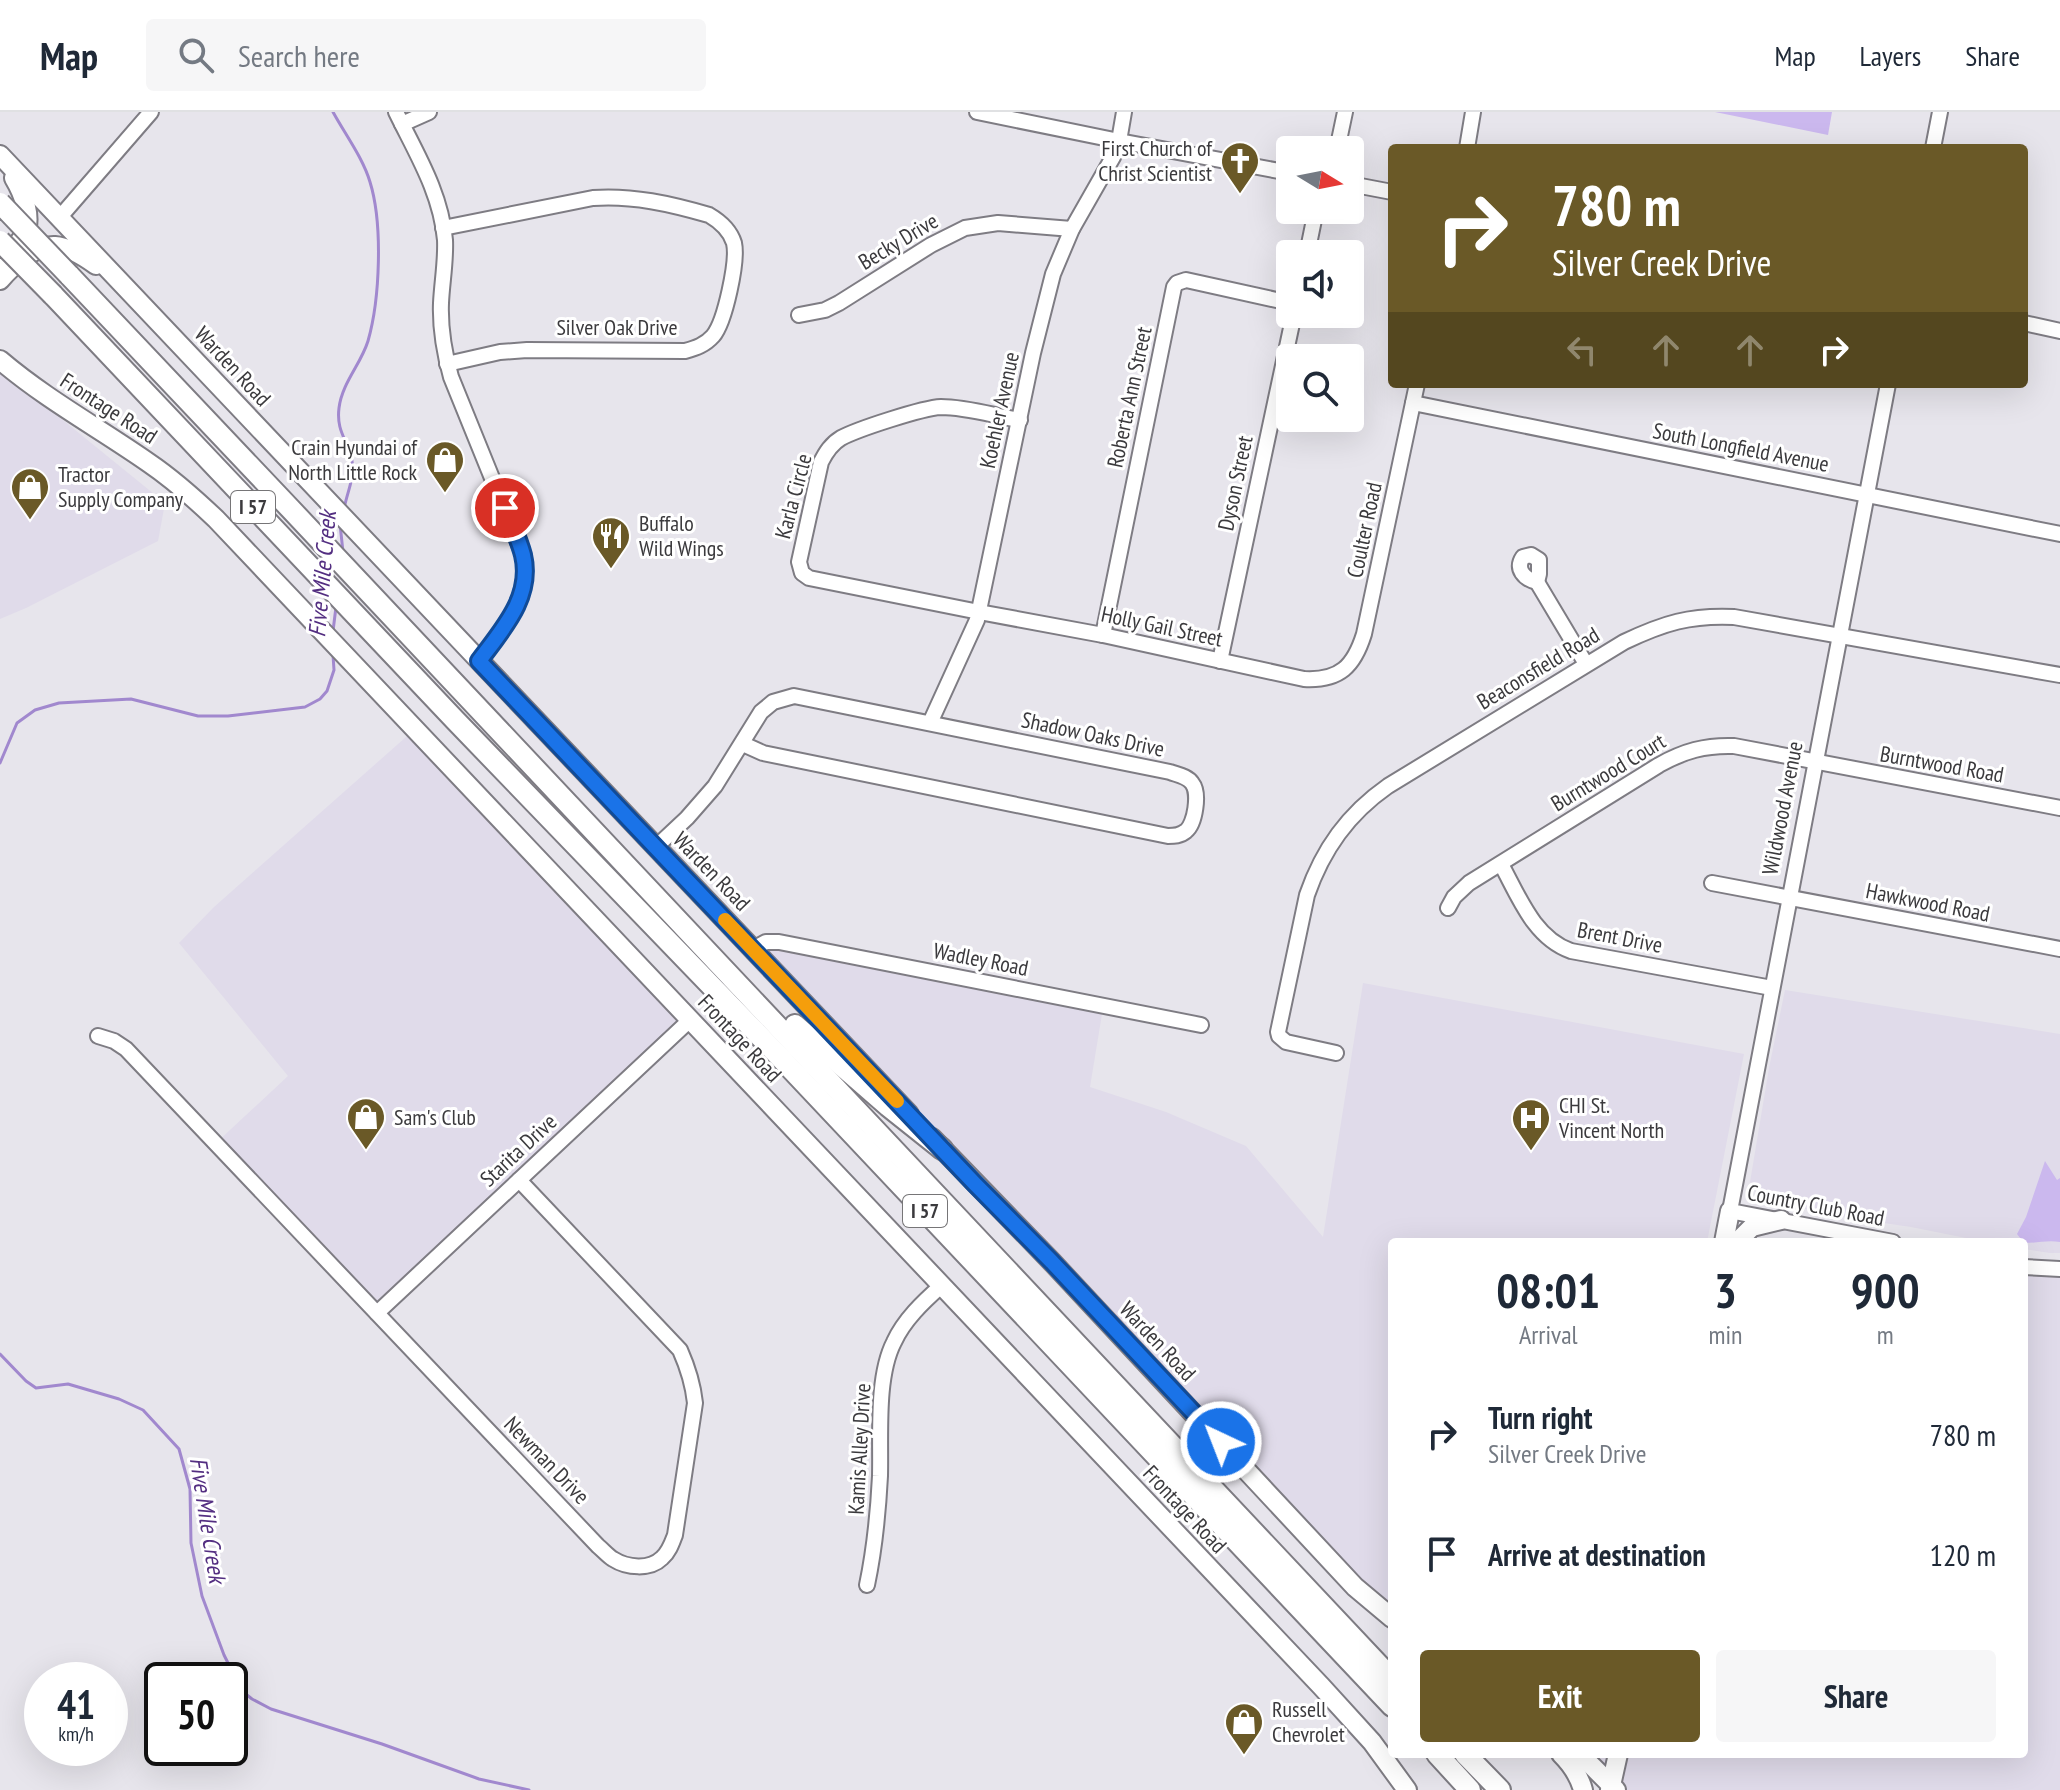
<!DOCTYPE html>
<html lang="en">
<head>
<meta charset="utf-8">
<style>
  :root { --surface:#fff; --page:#f6f6f7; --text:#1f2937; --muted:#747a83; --line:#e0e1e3; --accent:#6a5927 }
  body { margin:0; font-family:"PT Sans Narrow",sans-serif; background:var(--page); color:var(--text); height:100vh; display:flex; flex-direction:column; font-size:30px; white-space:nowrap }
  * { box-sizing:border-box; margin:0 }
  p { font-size:26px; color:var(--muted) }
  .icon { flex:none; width:44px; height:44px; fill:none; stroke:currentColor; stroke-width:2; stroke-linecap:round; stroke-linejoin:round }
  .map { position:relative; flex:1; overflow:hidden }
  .side { position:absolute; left:1388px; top:1126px; width:640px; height:520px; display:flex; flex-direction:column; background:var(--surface); border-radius:8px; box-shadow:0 8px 32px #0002 }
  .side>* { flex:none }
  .guide { position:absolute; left:1388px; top:32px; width:640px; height:244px; border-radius:8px; box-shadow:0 8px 32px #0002; background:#6a5927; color:#fff; overflow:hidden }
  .needle { width:52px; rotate:100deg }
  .fabs { position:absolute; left:1276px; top:24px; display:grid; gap:16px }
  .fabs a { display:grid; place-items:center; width:88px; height:88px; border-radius:8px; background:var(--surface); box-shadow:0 8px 32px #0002; font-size:40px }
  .speed { position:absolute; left:24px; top:1550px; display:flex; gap:16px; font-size:40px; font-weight:700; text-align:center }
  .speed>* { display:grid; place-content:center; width:104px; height:104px; border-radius:50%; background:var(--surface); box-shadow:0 8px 32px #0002; line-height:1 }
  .speed small { font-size:20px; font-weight:400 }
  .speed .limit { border:4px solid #111; border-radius:12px; background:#fff; color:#111 }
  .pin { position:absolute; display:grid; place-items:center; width:68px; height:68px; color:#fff; margin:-34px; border:4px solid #fff; border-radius:50%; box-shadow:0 2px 8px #0007 }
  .me { position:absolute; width:88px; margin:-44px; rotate:317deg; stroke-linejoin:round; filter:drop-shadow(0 0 6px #0008) }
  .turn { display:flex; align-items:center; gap:28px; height:168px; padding:0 32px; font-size:36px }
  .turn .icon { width:104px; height:104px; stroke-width:2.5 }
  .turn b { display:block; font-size:56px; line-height:68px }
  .lanes { display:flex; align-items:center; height:76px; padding:0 32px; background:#0003; justify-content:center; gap:40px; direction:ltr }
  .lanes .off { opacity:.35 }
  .eta { display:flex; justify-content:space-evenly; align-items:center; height:136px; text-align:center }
  .eta b { font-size:48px; font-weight:600; line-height:56px }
  .primary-button { display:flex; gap:16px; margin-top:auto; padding:16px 32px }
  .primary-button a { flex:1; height:92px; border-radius:8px; background:var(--accent); color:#fff; font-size:32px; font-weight:600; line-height:92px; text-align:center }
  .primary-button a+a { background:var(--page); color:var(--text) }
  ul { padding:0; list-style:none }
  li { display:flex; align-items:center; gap:24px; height:120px; padding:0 32px }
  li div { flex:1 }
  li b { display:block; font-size:30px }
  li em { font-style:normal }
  header { display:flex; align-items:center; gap:48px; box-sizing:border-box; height:112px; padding:0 40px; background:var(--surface); border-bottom:2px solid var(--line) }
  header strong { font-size:38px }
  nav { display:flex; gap:44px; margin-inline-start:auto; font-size:28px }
  .search { width:560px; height:72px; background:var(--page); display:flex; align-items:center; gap:20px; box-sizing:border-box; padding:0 28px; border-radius:8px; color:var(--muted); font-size:30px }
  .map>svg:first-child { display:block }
  .built { fill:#e0dbea }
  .green { fill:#cbb8ee }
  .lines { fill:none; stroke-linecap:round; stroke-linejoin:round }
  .stream { stroke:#a188ce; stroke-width:3 }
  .minor-casing { stroke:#7e7c83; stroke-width:18 }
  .major-casing { stroke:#7e7c83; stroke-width:22 }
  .highway-casing { stroke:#7e7c83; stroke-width:24 }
  .minor { stroke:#fff; stroke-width:14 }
  .major { stroke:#fff; stroke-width:18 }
  .highway { stroke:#fff; stroke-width:20 }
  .highway-bridge-casing { stroke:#7e7c83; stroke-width:24; stroke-linecap:butt }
  .highway-bridge { stroke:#fff; stroke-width:20 }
  .route-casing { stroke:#114b97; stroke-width:20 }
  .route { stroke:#1a73e8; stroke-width:14 }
  .slow { stroke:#f59e0b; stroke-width:14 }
  .labels { text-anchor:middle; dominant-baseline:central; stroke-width:6; stroke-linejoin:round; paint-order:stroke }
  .shield { fill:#fff; stroke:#767577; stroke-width:2 }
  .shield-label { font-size:20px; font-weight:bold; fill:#3b3a3d }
  .poi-label { font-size:22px; fill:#3b3a3d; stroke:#fff; text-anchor:start }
  .street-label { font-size:22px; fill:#3b3a3d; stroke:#fff }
  .water-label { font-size:24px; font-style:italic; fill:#532e81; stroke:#fff }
</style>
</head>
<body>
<header>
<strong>Map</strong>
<div class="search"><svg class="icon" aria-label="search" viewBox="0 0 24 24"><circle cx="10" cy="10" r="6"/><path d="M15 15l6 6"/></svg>Search here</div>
<nav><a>Map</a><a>Layers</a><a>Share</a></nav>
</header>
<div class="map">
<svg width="2060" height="1678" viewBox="0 0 2060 1678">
  <rect width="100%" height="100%" fill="#e7e5ec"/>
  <g class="built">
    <path d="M0 257 165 391 158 429 26 496 0 507Z"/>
    <path d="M415 617 690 908 377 1201 216 1031 288 964 179 831 214 795Z"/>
    <path d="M760 832 1102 902 1090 975 1166 1000 1246 1034 1323 1125 1363 871 1744 942 1707 1130H1392V1505Z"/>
    <path d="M1785 878 2060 922V1141H2050L2024 1137V1130H1986L1911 1115 1829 1103 1767 1087 1759 1081 1750 1070 1769 956Z"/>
    <path d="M2024 1155 2060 1157V1678H1616L1571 1642H2024Z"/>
  </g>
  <g class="green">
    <path d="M1715 0H1832L1828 23Z"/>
    <path d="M2045 1049 2057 1068 2060 1066V1130C2048 1128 2036 1131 2024 1131L2017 1122 2026 1105Z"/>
  </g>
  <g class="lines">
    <g class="stream">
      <path d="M333 0C345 22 363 46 370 70 383 112 380 187 368 229 361 252 342 271 339 296 336 320 348 328 352 349 355 366 347 380 344 397"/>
      <path d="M340 412 343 440"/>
      <path d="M333 519 336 495"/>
      <path d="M0 651 17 611 35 598 59 591 131 587 198 604H228L305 595 320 587 327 579 334 558 333 543"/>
      <path d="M0 1242 26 1269 36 1276 68 1272 119 1287 143 1298 179 1337 190 1377 191 1431 202 1484 224 1543 242 1579 252 1587 271 1597 382 1632 479 1667 529 1678"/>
    </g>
    <defs>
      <g id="minor">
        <path d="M396 0C416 41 441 81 445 128 446 149 442 170 441 191 440 216 444 240 451 265L524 445C529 489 504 515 479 549"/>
        <path d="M977 0 1119 29 1290 61"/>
        <path d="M402 12 429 0"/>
        <path d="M1467 36 1473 0"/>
        <path d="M1933 36 1940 0"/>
        <path d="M1337 38 1345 0"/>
        <path d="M1350 72 1392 80"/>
        <path d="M60 105 151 0"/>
        <path d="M443 116 593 86C632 83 671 92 709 103 721 110 730 118 734 131 738 149 725 210 713 224 705 233 696 236 685 239L527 238 500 240 447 252"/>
        <path d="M1307 142 1316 98"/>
        <path d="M799 203 825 198 839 191 931 133 965 116 998 111 1072 117"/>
        <path d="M2024 211 2060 219"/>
        <path d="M1888 272 1730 1099 1893 1130"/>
        <path d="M1413 291 2060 422"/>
        <path d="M1020 308C995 304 967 295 941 295 922 296 858 317 841 326 831 332 826 340 821 350L799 450 802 461 809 466 979 500 1103 523 1304 567C1340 569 1354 554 1364 522L1417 272"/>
        <path d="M1531 443 1539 448V462L1537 470C1524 467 1515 457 1523 445Z"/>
        <path d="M1537 470 1586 552"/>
        <path d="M1103 523 1174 175 1177 171 1186 168 1290 191"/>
        <path d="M1220 549 1294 202"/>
        <path d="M930 611 977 508 1033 241 1053 162 1072 117 1113 45 1119 29 1124 0"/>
        <path d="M656 735 687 706 715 674 761 600 773 590 794 584 1170 660C1178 663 1187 664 1192 671 1200 681 1195 712 1186 719 1180 724 1174 724 1168 724L763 641 743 632"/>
        <path d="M1501 752C1519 785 1534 826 1571 839L1772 876"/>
        <path d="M1712 771 2060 837"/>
        <path d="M1448 796 1454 785 1469 771 1659 653C1684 639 1705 633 1734 634L2060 696"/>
        <path d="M753 837 766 830H779L1201 913"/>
        <path d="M98 924 114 929 126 937 598 1434C603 1438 608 1444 613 1447 627 1456 650 1458 662 1446 669 1440 672 1431 675 1423L695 1291C693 1272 688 1256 680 1238L519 1068"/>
        <path d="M1336 941 1286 930 1279 924 1278 920 1307 783C1323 737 1348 702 1388 674L1624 530C1664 511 1690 503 1734 505L2060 563"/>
        <path d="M2024 1155 2060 1157"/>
        <path d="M377 1201 690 908"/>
        <path d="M867 1473C875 1435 878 1403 880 1364 881 1324 876 1265 894 1230 904 1208 923 1190 941 1174"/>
      </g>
      <g id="major">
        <path d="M0 43 909 1002"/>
        <path d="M2 149C9 141 19 132 24 123 33 106 23 81 14 66"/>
        <path d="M0 168C12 154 34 133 55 134 69 135 85 145 96 153"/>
        <path d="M0 248C47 288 99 316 149 351 174 368 195 387 216 407L1321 1574 1372 1630 1407 1678"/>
        <path d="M932 1026 1052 1150 1355 1475 1392 1506"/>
        <path d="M1724 1130 1730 1099"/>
        <path d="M1737 1130 1752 1115 1781 1108"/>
        <path d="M1561 1642C1572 1653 1579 1663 1583 1678"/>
        <path d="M1580 1642 1616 1678"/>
        <path d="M1610 1678 1618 1642"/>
      </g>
      <g id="highway">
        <path d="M69 163C511 630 954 1096 1392 1567"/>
        <path d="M53 183 454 607 777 942 1392 1594"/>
        <path d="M795 913 888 994 942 1037"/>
        <path d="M1437 1642 1470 1678"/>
        <path d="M1465 1642 1500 1678"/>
      </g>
    </defs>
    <use href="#minor" class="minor-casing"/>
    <use href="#major" class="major-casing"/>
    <use href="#highway" class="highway-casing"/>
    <use href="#minor" class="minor"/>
    <use href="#major" class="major"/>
    <use href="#highway" class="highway"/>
    <defs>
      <g id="highway-bridge">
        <path d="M0 91 69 163"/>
        <path d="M0 129 53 183"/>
      </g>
    </defs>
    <use href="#highway-bridge" class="highway-bridge-casing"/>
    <use href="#highway-bridge" class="highway-bridge"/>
  </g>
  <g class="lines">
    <defs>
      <path id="route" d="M505 396C511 411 519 427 523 443 533 485 502 518 479 549L975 1072 1052 1150 1221 1330"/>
    </defs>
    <use href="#route" class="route-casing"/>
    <use href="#route" class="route"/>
    <path class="slow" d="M725 808 897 989"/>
  </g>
  <defs>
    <symbol id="church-pin" viewBox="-11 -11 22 30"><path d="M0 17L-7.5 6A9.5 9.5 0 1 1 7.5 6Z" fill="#6a5927" stroke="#fff"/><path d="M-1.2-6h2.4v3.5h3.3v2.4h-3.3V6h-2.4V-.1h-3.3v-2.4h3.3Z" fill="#fff"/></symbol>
    <symbol id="shop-pin" viewBox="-11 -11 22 30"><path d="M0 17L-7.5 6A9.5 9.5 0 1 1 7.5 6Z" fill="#6a5927" stroke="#fff"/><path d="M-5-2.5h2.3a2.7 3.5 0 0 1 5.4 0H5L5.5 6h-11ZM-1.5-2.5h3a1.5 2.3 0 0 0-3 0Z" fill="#fff"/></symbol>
    <symbol id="restaurant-pin" viewBox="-11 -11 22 30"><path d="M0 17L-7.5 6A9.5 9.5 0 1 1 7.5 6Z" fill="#6a5927" stroke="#fff"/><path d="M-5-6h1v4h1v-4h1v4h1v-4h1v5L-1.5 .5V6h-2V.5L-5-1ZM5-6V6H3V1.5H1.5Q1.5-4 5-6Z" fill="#fff"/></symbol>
    <symbol id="hospital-pin" viewBox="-11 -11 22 30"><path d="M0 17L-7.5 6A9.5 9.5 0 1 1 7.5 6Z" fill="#6a5927" stroke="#fff"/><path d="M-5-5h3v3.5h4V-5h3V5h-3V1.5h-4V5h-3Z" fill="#fff"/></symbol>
  </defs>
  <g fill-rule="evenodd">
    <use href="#church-pin" x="1218" y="27" width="44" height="60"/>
    <use href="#shop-pin" x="423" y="326" width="44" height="60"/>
    <use href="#shop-pin" x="8" y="353" width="44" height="60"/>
    <use href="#restaurant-pin" x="589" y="402" width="44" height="60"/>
    <use href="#shop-pin" x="344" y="983" width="44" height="60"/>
    <use href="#hospital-pin" x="1509" y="984" width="44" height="60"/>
    <use href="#shop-pin" x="1222" y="1588" width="44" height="60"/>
  </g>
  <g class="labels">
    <g class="shield">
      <rect x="231" y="379" width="44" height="32" rx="6"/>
      <rect x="903" y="1083" width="44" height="32" rx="6"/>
    </g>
    <g class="shield-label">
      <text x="253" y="395">I 57</text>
      <text x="925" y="1099">I 57</text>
    </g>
    <g class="poi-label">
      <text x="1212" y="36" text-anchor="end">First Church of<tspan x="1212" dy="25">Christ Scientist</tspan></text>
      <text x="417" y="335" text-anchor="end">Crain Hyundai of<tspan x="417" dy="25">North Little Rock</tspan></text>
      <text x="58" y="362">Tractor<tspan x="58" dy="25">Supply Company</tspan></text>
      <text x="639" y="411">Buffalo<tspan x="639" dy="25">Wild Wings</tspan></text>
      <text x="1559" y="993">CHI St.<tspan x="1559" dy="25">Vincent North</tspan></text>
      <text x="394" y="1005">Sam's Club</text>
      <text x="1272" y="1597">Russell<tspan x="1272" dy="25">Chevrolet</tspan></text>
    </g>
    <g class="street-label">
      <text transform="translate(898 129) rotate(-31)">Becky Drive</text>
      <text x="617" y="215">Silver Oak Drive</text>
      <text transform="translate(233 254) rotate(47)">Warden Road</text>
      <text transform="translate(1129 285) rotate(-78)">Roberta Ann Street</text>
      <text transform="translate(109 296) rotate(33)">Frontage Road</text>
      <text transform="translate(999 298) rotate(-78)">Koehler Avenue</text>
      <text transform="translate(1741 335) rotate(11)">South Longfield Avenue</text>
      <text transform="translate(1235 371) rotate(-78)">Dyson Street</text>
      <text transform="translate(793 384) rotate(-75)">Karla Circle</text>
      <text transform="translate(1364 418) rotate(-78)">Coulter Road</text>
      <text transform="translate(1162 514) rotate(12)">Holly Gail Street</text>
      <text transform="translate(1538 556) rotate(-31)">Beaconsfield Road</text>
      <text transform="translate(1093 622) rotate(12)">Shadow Oaks Drive</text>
      <text transform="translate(1942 652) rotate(10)">Burntwood Road</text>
      <text transform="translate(1608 660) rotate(-31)">Burntwood Court</text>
      <text transform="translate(1782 696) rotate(-79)">Wildwood Avenue</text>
      <text transform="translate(712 759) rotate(46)">Warden Road</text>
      <text transform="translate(1928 790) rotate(11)">Hawkwood Road</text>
      <text transform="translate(1620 825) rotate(11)">Brent Drive</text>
      <text transform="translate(981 847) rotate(11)">Wadley Road</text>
      <text transform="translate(740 926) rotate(47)">Frontage Road</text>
      <text transform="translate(518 1038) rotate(-43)">Starita Drive</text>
      <text transform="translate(1816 1093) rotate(11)">Country Club Road</text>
      <text transform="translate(1158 1229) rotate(47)">Warden Road</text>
      <text transform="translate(859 1337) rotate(-87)">Kamis Alley Drive</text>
      <text transform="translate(547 1348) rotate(46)">Newman Drive</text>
      <text transform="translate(1185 1397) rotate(47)">Frontage Road</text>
    </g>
    <g class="water-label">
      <text transform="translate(322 462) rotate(-85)">Five Mile Creek</text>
      <text transform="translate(208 1408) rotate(81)">Five Mile Creek</text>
    </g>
  </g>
</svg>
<div class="fabs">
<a><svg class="needle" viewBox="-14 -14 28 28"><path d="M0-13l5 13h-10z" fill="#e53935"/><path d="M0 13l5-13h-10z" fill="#747a83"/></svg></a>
<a><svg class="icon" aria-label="sound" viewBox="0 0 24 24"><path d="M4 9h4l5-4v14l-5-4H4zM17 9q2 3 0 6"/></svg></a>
<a><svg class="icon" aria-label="search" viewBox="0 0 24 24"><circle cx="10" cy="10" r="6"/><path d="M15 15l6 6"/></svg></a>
</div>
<div class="speed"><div>41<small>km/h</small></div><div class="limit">50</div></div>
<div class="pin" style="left:505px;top:396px;background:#d93025"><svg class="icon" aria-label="arrive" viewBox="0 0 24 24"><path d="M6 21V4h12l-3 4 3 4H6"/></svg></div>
<svg class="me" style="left:1221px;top:1330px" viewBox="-20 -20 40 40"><circle r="17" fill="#1a73e8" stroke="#fff" stroke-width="3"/><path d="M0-11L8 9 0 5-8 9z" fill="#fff"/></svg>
<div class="guide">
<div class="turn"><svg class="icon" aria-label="right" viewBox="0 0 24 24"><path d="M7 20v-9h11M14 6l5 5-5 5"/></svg><div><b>780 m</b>Silver Creek Drive</div></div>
<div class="lanes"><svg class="icon off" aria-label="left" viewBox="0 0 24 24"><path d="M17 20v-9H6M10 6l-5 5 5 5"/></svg><svg class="icon off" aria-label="ahead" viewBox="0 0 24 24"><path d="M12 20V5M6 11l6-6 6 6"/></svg><svg class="icon off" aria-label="ahead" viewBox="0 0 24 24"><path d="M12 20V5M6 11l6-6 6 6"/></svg><svg class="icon" aria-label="right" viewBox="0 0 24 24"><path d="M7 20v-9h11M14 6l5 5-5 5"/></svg></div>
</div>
<section class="side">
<div class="eta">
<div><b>08:01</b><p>Arrival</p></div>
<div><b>3</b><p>min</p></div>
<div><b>900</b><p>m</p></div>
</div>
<ul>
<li><svg class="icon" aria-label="right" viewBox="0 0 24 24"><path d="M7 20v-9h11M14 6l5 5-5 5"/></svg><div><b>Turn right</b><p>Silver Creek Drive</p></div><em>780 m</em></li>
<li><svg class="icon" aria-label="arrive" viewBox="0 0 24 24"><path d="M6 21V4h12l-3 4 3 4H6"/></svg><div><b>Arrive at destination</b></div><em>120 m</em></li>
</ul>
<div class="primary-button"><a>Exit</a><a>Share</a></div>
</section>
</div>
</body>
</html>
